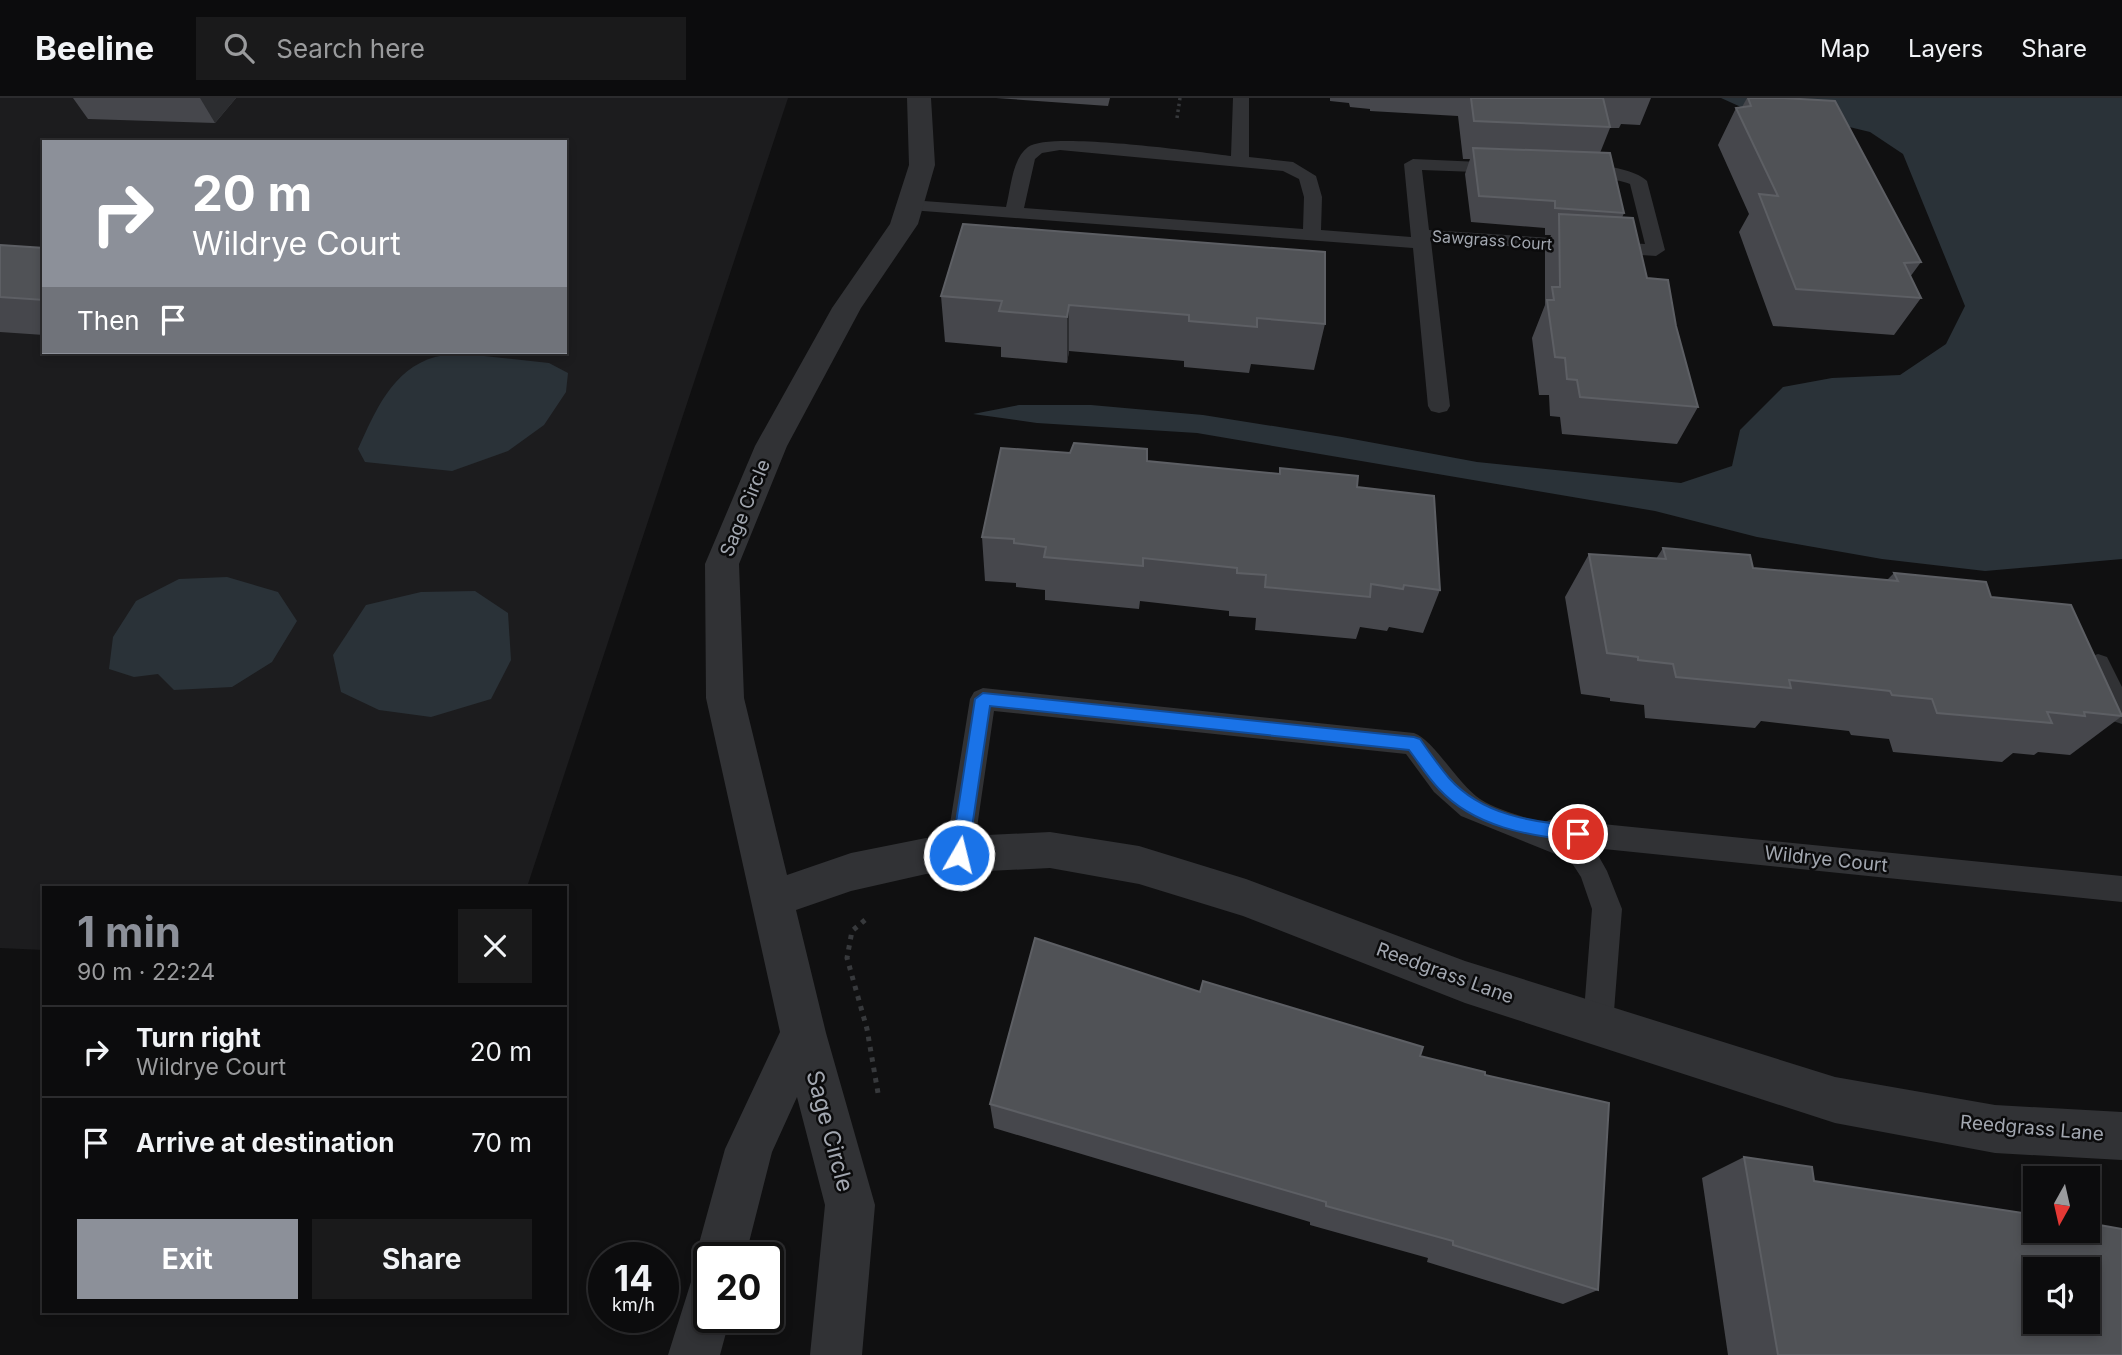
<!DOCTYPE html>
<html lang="en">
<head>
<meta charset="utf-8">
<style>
  :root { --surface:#0c0c0d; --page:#1a1a1b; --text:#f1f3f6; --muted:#9a9b9d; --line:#2c2c2e; --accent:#8c9099 }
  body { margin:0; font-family:Inter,sans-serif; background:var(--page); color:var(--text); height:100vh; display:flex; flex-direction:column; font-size:26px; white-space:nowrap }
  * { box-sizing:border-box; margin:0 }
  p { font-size:23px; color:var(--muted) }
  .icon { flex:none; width:38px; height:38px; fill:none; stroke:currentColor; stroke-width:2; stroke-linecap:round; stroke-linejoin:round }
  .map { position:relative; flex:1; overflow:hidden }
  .details { position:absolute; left:42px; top:788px; width:525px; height:427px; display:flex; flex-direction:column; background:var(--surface); border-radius:0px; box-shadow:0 4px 10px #0003,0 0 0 2px var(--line) }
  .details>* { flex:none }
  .guide { position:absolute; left:42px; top:42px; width:525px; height:214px; border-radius:0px; box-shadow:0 4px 10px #0003,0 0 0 2px var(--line); background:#8c9099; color:#fff; overflow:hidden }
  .needle { width:46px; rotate:188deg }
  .fabs { position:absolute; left:2023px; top:1068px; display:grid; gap:14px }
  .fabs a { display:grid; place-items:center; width:77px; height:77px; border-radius:0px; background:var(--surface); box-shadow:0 4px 10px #0003,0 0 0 2px var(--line); font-size:35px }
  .speed { position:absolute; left:588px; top:1144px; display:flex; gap:14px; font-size:35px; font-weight:700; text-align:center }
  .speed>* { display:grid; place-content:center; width:91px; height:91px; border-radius:50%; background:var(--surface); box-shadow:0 4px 10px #0003,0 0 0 2px var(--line); line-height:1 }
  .speed small { font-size:18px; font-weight:400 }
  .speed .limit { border:4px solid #111; border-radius:10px; background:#fff; color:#111 }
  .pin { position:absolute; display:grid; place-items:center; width:60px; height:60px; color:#fff; margin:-30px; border:4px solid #fff; border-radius:50%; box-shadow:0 2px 7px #0007 }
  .me { position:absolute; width:77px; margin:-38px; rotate:8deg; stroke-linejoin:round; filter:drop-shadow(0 0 5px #0008) }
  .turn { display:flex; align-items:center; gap:24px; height:147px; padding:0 35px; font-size:32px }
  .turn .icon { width:91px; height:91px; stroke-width:2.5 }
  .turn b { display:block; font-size:49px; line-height:60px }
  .then { display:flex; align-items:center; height:66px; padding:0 35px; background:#0003; gap:14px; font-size:26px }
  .round { display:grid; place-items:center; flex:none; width:74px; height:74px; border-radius:0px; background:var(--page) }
  .summary { display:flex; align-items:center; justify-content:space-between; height:119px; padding:0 35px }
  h1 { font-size:42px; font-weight:700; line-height:52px; color:var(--accent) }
  .action { display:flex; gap:14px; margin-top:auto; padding:14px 35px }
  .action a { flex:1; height:80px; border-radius:0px; background:var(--accent); color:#fff; font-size:28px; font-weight:700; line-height:80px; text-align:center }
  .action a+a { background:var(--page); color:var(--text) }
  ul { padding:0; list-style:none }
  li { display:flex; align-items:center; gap:21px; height:91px; padding:0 35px; border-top:2px solid var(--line) }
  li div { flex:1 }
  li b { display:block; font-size:26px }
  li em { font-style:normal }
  header { display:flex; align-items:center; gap:42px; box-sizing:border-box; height:98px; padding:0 35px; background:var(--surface); border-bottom:2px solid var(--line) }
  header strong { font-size:33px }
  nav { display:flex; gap:38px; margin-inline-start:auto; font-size:24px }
  .search { width:490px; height:63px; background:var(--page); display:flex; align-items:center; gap:18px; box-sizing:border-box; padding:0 24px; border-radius:0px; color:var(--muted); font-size:26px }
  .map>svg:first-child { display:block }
  .built { fill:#1c1c1e; fill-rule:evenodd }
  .water { fill:#2a3238 }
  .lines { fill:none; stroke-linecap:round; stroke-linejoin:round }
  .path-far1 { stroke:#37393c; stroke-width:3.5; stroke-dasharray:2.5 3.5; stroke-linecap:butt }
  .path { stroke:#37393c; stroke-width:5; stroke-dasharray:4.5 6; stroke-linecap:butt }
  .lane { fill:#313235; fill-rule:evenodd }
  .street { fill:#313235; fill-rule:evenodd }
  .wall { fill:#46474c }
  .shaded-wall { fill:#2c2d30 }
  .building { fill:#505256; stroke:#5d5f64; stroke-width:2; fill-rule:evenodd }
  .route { fill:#1a73e8; stroke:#114b97; stroke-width:2 }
  .labels { text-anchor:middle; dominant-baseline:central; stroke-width:5; stroke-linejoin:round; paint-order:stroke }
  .far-street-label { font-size:16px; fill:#a2a7b0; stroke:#0b0b0c }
  .street-label { font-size:19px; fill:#a2a7b0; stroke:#0b0b0c }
  .near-street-label { font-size:23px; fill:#a2a7b0; stroke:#0b0b0c }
</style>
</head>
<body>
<header>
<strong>Beeline</strong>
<div class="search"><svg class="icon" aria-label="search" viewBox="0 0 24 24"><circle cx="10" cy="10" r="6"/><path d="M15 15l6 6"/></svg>Search here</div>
<nav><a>Map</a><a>Layers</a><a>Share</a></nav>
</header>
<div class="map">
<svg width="2122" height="1257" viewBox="0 0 2122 1257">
  <rect width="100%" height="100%" fill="#101011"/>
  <path class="built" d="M0 0H788L527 789H44V852L0 850ZM44 44H565V254H44Z"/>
  <g class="water">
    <path d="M1721 0H2122V461L1985 473 1882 461 1757 439 1655 413 1197 335 1037 325 973 316 1019 307H1091L1203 317 1342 339 1477 364 1681 385 1732 368 1740 332 1783 289 1832 280 1900 277 1946 246 1965 208 1903 56 1870 34 1804 18 1741 9Z"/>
    <path d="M484 258 549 265 568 275 566 294 544 327 508 353 452 373 365 364 358 351C375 314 392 271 435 259 450 256 469 258 484 258Z"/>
    <path d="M227 479 278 494 297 523 272 564 232 589 174 592 158 576 134 579 109 571 113 539 136 503 179 481Z"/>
    <path d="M475 493 508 515 511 562 491 601 431 619 379 612 341 594 333 557 366 507 421 494Z"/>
  </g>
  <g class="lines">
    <path class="path-far1" d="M1177 20 1180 0"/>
    <path class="path" d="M865 822 852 833 847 860 867 931 878 995"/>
    <g class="lane">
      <path d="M1233 0H1249V59L1293 64 1316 78 1322 99 1321 132 1411 139 1404 66 1413 61 1503 65 1512 70 1503 75 1422 72 1429 132 1645 146 1630 86C1613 78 1582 85 1571 74 1583 61 1635 70 1647 83L1665 152 1656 158 1431 143 1450 308 1447 313 1439 315 1431 313 1428 308 1413 150 910 112 901 107 910 102 1006 109C1011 90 1012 61 1028 49 1050 33 1197 54 1231 58ZM1060 52 1283 73 1299 81 1304 99 1303 131 1024 110 1035 61 1042 55Z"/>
      <path d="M2098 556 2107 559 2122 589V626L2113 623 2085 566 2089 559Z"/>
      <path d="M983 590 1414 635C1433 641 1457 685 1480 701 1497 712 1522 718 1542 725L1552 721 2122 778V804L1594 750 1607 773 1622 811 1613 926 1609 937 1598 941 1587 937 1583 926 1592 811 1581 779 1570 762 1461 718 1434 694 1406 656 994 613 973 757 969 766 959 770 949 766 945 757 970 601 974 594Z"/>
    </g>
    <path class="street" d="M907 0H931L935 67 918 126 861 210 787 348 739 466 744 600 787 777 851 755 926 740 1050 734 1139 748 1246 781 1465 863 1835 979 1995 1007 2122 1014V1062L1995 1055 1835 1025 1465 905 1243 818 1139 786 1050 770 926 776 851 793 796 812 826 935 875 1107 862 1257H810L825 1107 797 999 772 1054 745 1160H709V1220H730L720 1257H668L691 1184 704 1178 695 1160 725 1051 780 934 706 600 705 466 755 348 832 210 890 126 909 67Z"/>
  </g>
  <g class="wall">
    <path d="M73 0H236L215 25 88 21Z"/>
    <path d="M996 0H1110L1108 8Z"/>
    <path d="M1330 0H1651L1640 27 1621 26 1619 30H1610L1600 55 1624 115 1622 120 1647 180 1676 228 1698 309 1677 346 1562 336 1560 319 1550 318 1549 297H1539L1532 240 1545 207V153L1551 137H1545V130L1471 124 1465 76 1470 61H1463L1458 18 1370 13V11L1350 9 1349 5 1330 3Z"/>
    <path d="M1747 0H1783L1921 164 1910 179 1921 200 1894 237 1773 228 1739 134 1749 116 1718 47 1736 10 1742 9Z"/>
    <path d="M963 126 1325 226 1314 272 1251 266 1249 275 1184 269V263L1069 253 1067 265 1001 259V249L945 244 941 198Z"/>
    <path d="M0 147 44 150V237L0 234Z"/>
    <path d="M1147 363 1279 376 1280 370 1357 389 1440 492 1423 535 1389 529 1387 533 1360 529 1356 541 1255 532 1256 520 1229 518V513L1140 503 1139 511 1045 502V492L1016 489V485L985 483 982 439Z"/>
    <path d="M1663 450 1753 470 1887 482 1894 475 1991 499 2122 616V618L2070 657 2038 654 2034 657 2013 655 2002 664 1893 654 1889 641 1851 637 1849 633 1761 623 1755 630 1645 620 1644 607 1610 603V600L1581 596 1565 499 1589 456 1656 461Z"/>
    <path d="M1200 894 1485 977 1598 1192 1563 1206 1427 1164 1428 1160 1310 1127V1124L994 1030 990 1006Z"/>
    <path d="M1744 1059 1814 1083 2122 1257H1728L1702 1080Z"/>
  </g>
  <g class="shaded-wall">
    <path d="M200 0H236L215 25Z"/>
    <path d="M1069 207V253L1067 265V219Z"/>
  </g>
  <g class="building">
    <path d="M1471 0H1603L1610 29 1474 23Z"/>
    <path d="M1748 0H1783L1835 3 1921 164 1904 165 1921 200 1796 191 1759 96 1778 98 1736 10 1751 8Z"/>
    <path d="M1473 50 1610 55 1624 115 1555 110V103L1479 98Z"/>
    <path d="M1559 116 1633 120 1647 180 1668 182 1676 228 1698 309 1580 299 1577 282 1567 281 1565 260 1555 259 1547 202H1554L1552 189H1560Z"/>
    <path d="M963 126 1325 154V226L1257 220V229L1189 223V217L1069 207 1067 219 999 213 1002 203 941 198Z"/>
    <path d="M0 147 44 150V202L0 199Z"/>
    <path d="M1074 345 1147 351V363L1280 376V370L1358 378 1357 389 1434 398 1440 492 1404 487 1403 491 1371 486 1370 499 1265 489 1266 477 1237 475V470L1143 460V468L1044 459 1046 449 1014 445V441L982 439 1001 350 1070 355Z"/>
    <path d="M1663 450 1750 457 1753 470 1898 483 1894 475 1986 484 1991 499 2071 507 2122 618 2084 614 2085 618 2047 614 2052 625 1937 615 1932 601 1892 597 1890 593 1789 582 1791 590 1676 579 1673 566 1638 562V559L1607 555 1589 456 1666 461Z"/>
    <path d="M1035 840 1200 894 1203 883 1423 949 1420 958 1485 974V977L1609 1005 1598 1192 1453 1147V1143L1326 1108V1104L990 1006Z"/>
    <path d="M1744 1059 1812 1069 1814 1083 2035 1117V1132H2088V1125L2122 1131V1257H1778ZM2035 1171H2088V1223H2035Z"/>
  </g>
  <path class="route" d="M983 595 1414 639 1420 641C1429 654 1439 668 1449 680 1482 717 1532 724 1578 728L1584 730 1587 736 1584 741 1578 743C1529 738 1474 729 1439 691 1428 680 1419 665 1409 652L990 608 968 757 965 762 959 764 953 762 951 757 975 601Z"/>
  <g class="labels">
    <g class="far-street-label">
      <text transform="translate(1492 142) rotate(4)">Sawgrass Court</text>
    </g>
    <g class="street-label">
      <text transform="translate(745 410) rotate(-68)">Sage Circle</text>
      <text transform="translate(1826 761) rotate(6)">Wildrye Court</text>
      <text transform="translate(1445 875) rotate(20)">Reedgrass Lane</text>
      <text transform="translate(2032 1030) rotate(5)">Reedgrass Lane</text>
    </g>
    <g class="near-street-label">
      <text transform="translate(830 1033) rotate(75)">Sage Circle</text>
    </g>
  </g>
</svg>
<div class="fabs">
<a><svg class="needle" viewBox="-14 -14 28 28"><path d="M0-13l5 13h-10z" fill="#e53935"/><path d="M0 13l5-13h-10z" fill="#9a9b9d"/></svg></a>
<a><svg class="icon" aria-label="sound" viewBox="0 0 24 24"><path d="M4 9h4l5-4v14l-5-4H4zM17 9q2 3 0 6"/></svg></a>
</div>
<div class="speed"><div>14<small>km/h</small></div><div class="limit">20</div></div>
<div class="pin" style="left:1578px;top:736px;background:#d93025"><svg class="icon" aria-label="arrive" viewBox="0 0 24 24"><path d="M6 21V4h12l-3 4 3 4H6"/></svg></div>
<svg class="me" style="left:959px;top:757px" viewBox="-20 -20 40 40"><circle r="17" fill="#1a73e8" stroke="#fff" stroke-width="3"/><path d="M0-11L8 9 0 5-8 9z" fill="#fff"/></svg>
<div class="guide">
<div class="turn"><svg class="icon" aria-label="right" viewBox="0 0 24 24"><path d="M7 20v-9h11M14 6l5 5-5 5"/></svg><div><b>20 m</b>Wildrye Court</div></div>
<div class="then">Then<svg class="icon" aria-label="arrive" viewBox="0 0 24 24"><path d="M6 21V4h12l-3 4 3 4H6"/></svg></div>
</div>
<section class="details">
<div class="summary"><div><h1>1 min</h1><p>90 m · 22:24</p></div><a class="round"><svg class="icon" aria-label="close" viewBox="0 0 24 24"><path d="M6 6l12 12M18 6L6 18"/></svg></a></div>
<ul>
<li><svg class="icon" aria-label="right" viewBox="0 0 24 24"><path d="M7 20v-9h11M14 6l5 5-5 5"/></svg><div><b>Turn right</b><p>Wildrye Court</p></div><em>20 m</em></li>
<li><svg class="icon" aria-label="arrive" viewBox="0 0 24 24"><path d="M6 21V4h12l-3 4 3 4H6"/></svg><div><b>Arrive at destination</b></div><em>70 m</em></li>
</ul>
<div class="action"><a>Exit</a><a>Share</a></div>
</section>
</div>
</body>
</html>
